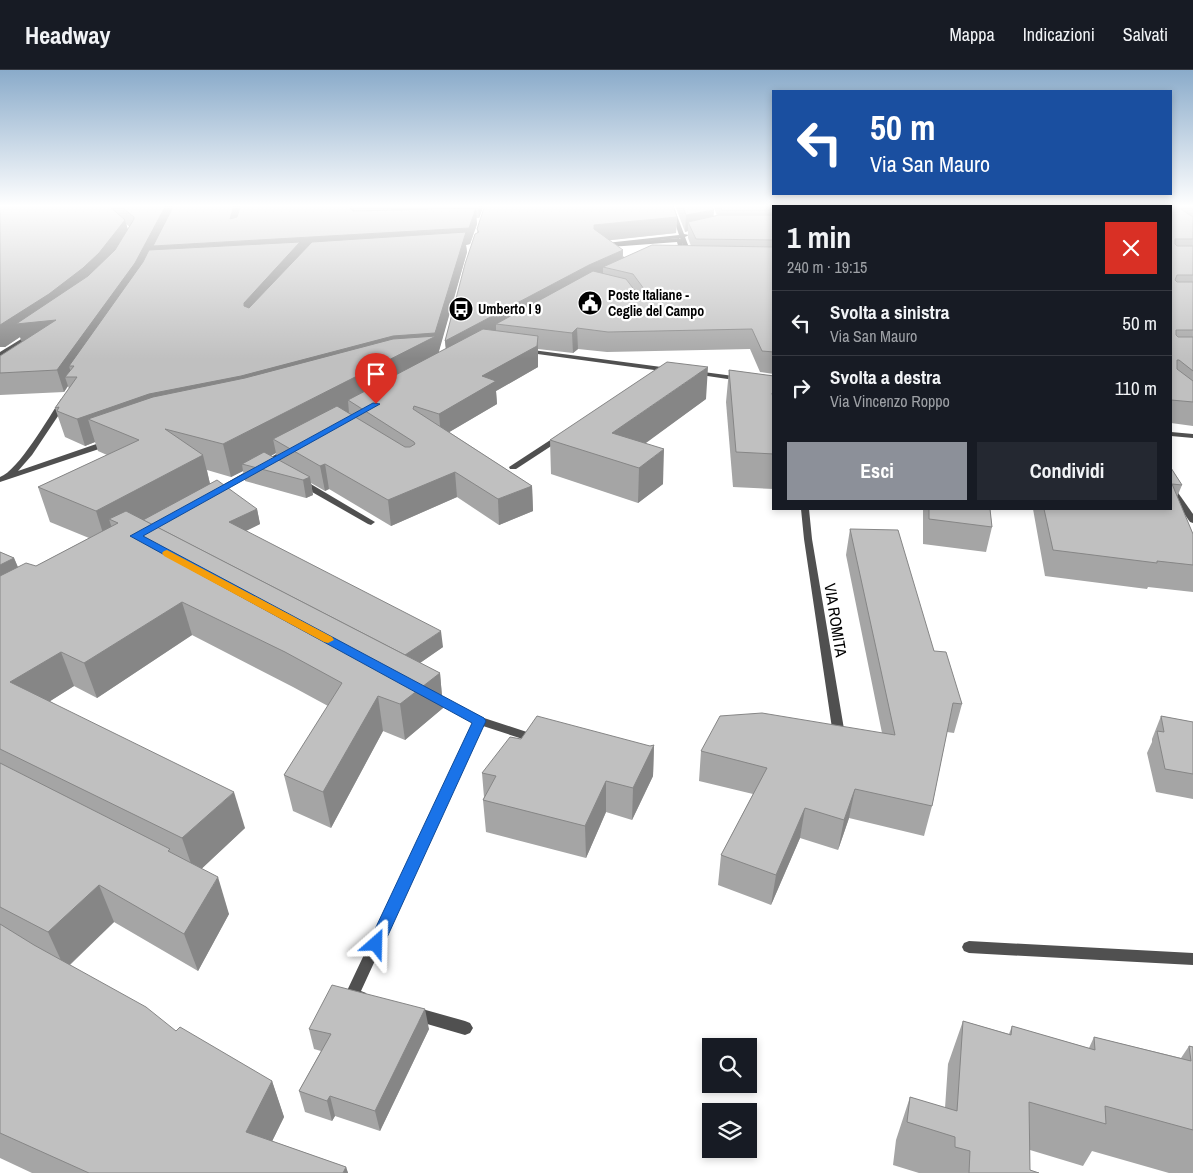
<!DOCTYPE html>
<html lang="it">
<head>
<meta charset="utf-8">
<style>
  :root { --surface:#171b24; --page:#242831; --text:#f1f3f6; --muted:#9ea1a6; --line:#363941; --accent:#8c9099 }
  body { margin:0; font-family:"Archivo Narrow",sans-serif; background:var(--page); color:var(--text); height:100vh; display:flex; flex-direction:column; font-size:19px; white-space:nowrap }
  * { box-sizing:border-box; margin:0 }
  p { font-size:16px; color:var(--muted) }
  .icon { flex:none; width:28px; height:28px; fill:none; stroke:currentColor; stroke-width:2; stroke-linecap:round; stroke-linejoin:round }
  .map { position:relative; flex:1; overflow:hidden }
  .sheet { position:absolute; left:772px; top:135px; width:400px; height:305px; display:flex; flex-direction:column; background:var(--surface); border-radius:0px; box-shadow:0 2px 8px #0003 }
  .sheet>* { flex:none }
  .guide { position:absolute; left:772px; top:20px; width:400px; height:105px; border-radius:0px; box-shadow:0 2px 8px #0003; background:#1a4fa0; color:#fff; overflow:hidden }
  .buttons { position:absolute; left:702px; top:968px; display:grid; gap:10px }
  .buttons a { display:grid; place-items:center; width:55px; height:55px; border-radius:0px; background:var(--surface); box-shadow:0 2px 8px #0003; font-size:25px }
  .pin { position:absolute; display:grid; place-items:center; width:42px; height:42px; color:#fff; margin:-51px -21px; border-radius:50% 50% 50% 0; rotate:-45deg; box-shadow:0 0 5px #0007 }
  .pin .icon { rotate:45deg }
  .me { position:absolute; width:55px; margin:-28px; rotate:25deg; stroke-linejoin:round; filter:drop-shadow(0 0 4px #0008) }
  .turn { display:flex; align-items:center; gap:18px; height:105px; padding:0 15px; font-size:22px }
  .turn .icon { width:65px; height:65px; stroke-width:2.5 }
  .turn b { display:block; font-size:35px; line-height:42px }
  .round { display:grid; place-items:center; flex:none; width:52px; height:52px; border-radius:0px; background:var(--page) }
  .head { display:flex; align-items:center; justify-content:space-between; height:85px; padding:0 15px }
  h1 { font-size:30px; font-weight:700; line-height:38px }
  .primary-button { display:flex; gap:10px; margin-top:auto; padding:10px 15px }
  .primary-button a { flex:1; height:58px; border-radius:0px; background:var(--accent); color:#fff; font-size:20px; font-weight:700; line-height:58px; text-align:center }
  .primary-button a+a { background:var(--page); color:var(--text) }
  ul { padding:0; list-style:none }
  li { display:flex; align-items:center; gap:15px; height:65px; padding:0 15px; border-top:1px solid var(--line) }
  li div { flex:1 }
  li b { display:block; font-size:19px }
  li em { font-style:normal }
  header { display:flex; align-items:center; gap:30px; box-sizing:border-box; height:70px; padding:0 25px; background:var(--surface); border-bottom:1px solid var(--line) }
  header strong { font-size:24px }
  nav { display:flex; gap:28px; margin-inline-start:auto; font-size:18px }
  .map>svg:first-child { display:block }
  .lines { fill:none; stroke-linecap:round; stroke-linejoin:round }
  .pedestrian { fill:#505050; fill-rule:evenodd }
  .minor { fill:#505050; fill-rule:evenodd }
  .tertiary { fill:#505050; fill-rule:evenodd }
  .wall { fill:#a5a5a5; fill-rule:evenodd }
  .shaded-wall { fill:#868686 }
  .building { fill:#c0c0c0; stroke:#868686 }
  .route { fill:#1a73e8; stroke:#114b97 }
  .slow { fill:#f59e0b }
  .labels { text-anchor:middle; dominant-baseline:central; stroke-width:4.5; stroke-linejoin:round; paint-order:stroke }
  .far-poi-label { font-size:14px; font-weight:bold; fill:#000; stroke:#fff; text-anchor:start }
  .street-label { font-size:16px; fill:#000; stroke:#fff }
</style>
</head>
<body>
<header>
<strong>Headway</strong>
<nav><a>Mappa</a><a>Indicazioni</a><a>Salvati</a></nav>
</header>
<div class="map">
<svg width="1193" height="1103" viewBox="0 0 1193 1103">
  <rect width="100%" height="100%" fill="#fff"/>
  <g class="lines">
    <path class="pedestrian" d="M679 168 682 170 685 185 647 189 630 196 602 176 605 174ZM677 172 680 183 646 186 631 192 610 177Z"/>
    <g class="minor">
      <path d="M669 135H673L684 164 689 165 685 167 693 188 688 187 680 168 600 176 597 174 679 165Z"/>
      <path d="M31 263 36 264 0 287V282Z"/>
      <path d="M525 279 669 298 672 300 669 302 523 282 522 281Z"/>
      <path d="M696 301 741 307 744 309 741 311 694 304 693 303Z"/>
      <path d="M61 329 68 331 32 385 18 401 105 371H111V375L0 412V407C18 401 49 347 61 329Z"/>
      <path d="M1171 362 1193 364V368L1171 366Z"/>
      <path d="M558 365H561L565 367 516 399H510L509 397Z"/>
      <path d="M298 410H304L375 452 371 455 368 454 298 414Z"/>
      <path d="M1171 417H1174L1193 444V453L1190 452 1171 425Z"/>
      <path d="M801 439H809L812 469 845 665 843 668H835L833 665 804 469Z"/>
      <path d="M431 621 484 648 539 666 541 669 539 672 535 673 483 656 361 921 366 923 368 928 366 933 361 935 347 930 345 925 474 652 427 627 426 625 427 623Z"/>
      <path d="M969 871 1193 883V895L969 883 964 881 962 877 964 873Z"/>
      <path d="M415 937 465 951 470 953 473 958 470 963 465 965 410 949 407 944 410 939Z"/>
    </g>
    <path class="tertiary" d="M285 379H291L292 381 216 425H210L209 423Z"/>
  </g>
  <g class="wall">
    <path d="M0 135H484L479 148H476L477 154 470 174 466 175 467 182 438 283 446 279 445 271 477 163V159L677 147 676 163 609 170 623 180V188L691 176 688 168V161L685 162 675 135H711L713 147 717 146 713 135H1193V356L1171 353V136H774V304L760 302 750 279 607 282 578 279 573 283 538 279V297L496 321 497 334 449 362 532 416 533 441 499 455 457 427 391 456 329 419 325 421 311 413 313 425 306 428 245 411 243 401 231 407 207 400 210 414 257 439 260 454 246 461 443 577 420 593 440 603 443 638 405 670 383 661 331 758 293 741 284 705 328 636 293 617 192 565 97 628 74 616 50 631 245 758 201 799 229 844 198 901 114 852 70 895 176 961 272 1011 284 1047 272 1071 346 1097 348 1103H32L0 1088V482L14 488 18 497 36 496 89 468 50 452 38 417 107 385 98 381 95 372 85 376 65 367 55 338 69 319 68 316 64 322 0 325V286L22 272 20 267 5 277H0ZM126 154 130 157 128 160ZM276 383 277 389 271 386Z"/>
    <path d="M729 300 774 306V419L733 417 726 332Z"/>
    <path d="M706 329 645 373 663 414 638 433 551 404 550 370Z"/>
    <path d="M1171 398 1182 415 1177 427 1193 464V522L1148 517 1147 519 1045 506 1033 439H1171Z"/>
    <path d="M923 439H990L992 457 986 482 923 474Z"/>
    <path d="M850 459 934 581 962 634 954 663 947 662 932 736 924 766 849 748 838 780 800 768 771 835 718 815 721 785 753 724 699 711 701 681 882 663 846 485Z"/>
    <path d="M1161 646 1193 652V729L1156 722 1147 683 1152 672V669Z"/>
    <path d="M521 669 650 676 654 675 653 706 632 750 606 742 586 788 486 762 483 730 484 727 482 703Z"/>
    <path d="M963 951 1009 964 1012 956 1089 978 1094 967 1181 988 1189 976 1193 977V1103H1169L1092 1081 1083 1096 1030 1080V1100L1039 1103H919L893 1095 896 1070 910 1027 945 1038 948 994Z"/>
    <path d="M309 959H429L380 1061 335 1046 332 1051 305 1042 299 1021 321 981 314 979Z"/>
  </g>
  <g class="shaded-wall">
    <path d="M166 135H178L157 176 476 138 477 154 470 174 466 175 467 182 438 285 348 330 349 343 273 369 276 383 251 396 242 394 243 401 231 407 223 374 381 294 88 349 95 372 85 376 77 349 249 256 74 296H69L72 307H65L68 316 64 322 57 300Z"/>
    <path d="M234 135H241L233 166 230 149Z"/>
    <path d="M353 135 355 151 349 137Z"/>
    <path d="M478 135H484L479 148Z"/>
    <path d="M714 140 713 157 688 152V161L685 162 686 145Z"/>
    <path d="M677 147 676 163 594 172V155Z"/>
    <path d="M125 150 130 166 56 250 23 274 20 267 5 277H0V255Z"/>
    <path d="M623 180 622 198 603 197V207L496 254V264L447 291 445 271 589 195Z"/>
    <path d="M577 258 578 279 573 283 572 263Z"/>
    <path d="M538 266V297L496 321 497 334 441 367 439 344 482 306Z"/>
    <path d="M708 297 706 329 620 392 612 363Z"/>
    <path d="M664 379 663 414 638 433 639 398Z"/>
    <path d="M203 385 211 418 123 467 118 453 109 449 116 471 107 476 96 441Z"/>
    <path d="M325 394 329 419 325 421 320 396Z"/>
    <path d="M455 402 457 427 391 456 388 430Z"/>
    <path d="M310 407 313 425 306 428 303 410Z"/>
    <path d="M532 416 533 441 499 455 498 429Z"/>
    <path d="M257 439 260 454 233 467 229 452Z"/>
    <path d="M14 488 27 520 0 535V495Z"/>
    <path d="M182 532 192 565 97 628 84 593Z"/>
    <path d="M441 561 443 577 404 604 402 587Z"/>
    <path d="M61 582 74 616 25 647 10 612Z"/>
    <path d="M440 603 443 638 405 670 400 634Z"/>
    <path d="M378 626 383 661 331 758 323 722Z"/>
    <path d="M654 675 653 706 632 750 633 718Z"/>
    <path d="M606 711V742L586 788 585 756Z"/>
    <path d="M855 719 849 748 838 780 844 750Z"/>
    <path d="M234 722 245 758 195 805 182 768Z"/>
    <path d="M805 738 800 768 771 835 776 805Z"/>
    <path d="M218 807 229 844 198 901 184 864Z"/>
    <path d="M99 815 114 852 65 899 48 862Z"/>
    <path d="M425 939 429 959 380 1061 375 1041Z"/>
    <path d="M272 1011 284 1047 259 1098 246 1062Z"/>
    <path d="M330 1026 335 1046 332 1051 327 1031Z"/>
    <path d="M346 1097 348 1103H343Z"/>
  </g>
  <g class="building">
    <path d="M0 135H108L125 150 99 183 83 198 49 224 0 255Z"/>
    <path d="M119 135H166L135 193 57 300 0 303V286L56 250 16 254 88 206 115 180 134 149V147Z"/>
    <path d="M174 135H234L230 149 237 147 241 135H373H353L349 137 353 141 476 138 469 158 153 176Z"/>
    <path d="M485 135H673L677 147 594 155V159L623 180 589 195 445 271 465 194 475 164 479 162 477 159Z"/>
    <path d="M682 135H711L714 140 686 145Z"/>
    <path d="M720 135H1175L1193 147V169H1175V174L1177 176H1193V205H1177L1175 210 1177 212H1193V260H1176V265L1178 267H1193V301L1179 290H1177V299L1193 311V332L1171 330V136H774V140H722Z"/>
    <path d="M1186 135H1193V140Z"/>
    <path d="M719 145H774V170L696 169 688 152Z"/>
    <path d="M466 162 435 263 393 266 241 306 149 324 77 349 57 341 59 337 55 338 77 307H65L74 296H69L143 192 149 180 300 172 244 233V236L249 238 312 172Z"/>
    <path d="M652 175 774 177V282L762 281 752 259 608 262 577 258 572 263 496 254 593 201 626 209 639 226H646L647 223 633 204 603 197Z"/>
    <path d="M483 259 538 266 537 276 482 306 496 311 439 344 414 336 413 339 532 416 498 429 455 402 388 430 325 394 320 396 273 369 337 336 405 377H410L415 374 414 372 348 330Z"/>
    <path d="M436 266 223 374 165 359 203 385 96 441 38 417 139 370 88 349 153 327 245 308 393 269Z"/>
    <path d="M667 292 708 297 612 363 664 379 639 398 550 370Z"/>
    <path d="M729 300 774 306V321L772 323 774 334V384L736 382Z"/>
    <path d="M264 382 310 407 303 410 242 394Z"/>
    <path d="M1171 398 1182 415 1172 414 1193 464V495L1157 491V493L1053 480 1044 439H1171Z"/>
    <path d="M217 410 257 439 229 452 441 561 405 585 143 450Z"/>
    <path d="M929 439H990L992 457 929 449Z"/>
    <path d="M126 441 440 603 400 634 378 626 323 722 284 705 342 613 285 582 182 532 84 593 61 582 10 612 234 722 182 768 0 679V506L26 493 36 496 118 453 109 449Z"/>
    <path d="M850 459 898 460 934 581 946 582 962 634 953 633 932 736 855 719 844 750 805 738 776 805 721 785 767 698 701 681 720 646 762 643 895 665Z"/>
    <path d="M0 482 14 488 0 495Z"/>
    <path d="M537 646 650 676 654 675 633 718 606 711 585 756 483 730 496 706 482 703 510 667 521 669Z"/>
    <path d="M1161 646 1193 652V704L1165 699 1157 661 1164 662Z"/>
    <path d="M0 693 170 779 168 781 218 807 184 864 99 815 48 862 0 837Z"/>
    <path d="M0 854 34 875 146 937 176 961 180 957 272 1011 246 1062 346 1097 343 1103H89L0 1063Z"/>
    <path d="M332 915 425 939 375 1041 330 1026 327 1031 299 1021 331 964 309 959Z"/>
    <path d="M963 951 1011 965 1012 956 1095 980 1094 967 1191 991 1189 976 1193 977V1060L1105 1036 1106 1054 1029 1032 1030 1100 1039 1103H969L970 1081 955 1077V1067L907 1052 910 1027 957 1041Z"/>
  </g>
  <linearGradient id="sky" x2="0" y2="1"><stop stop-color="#8aabca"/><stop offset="0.47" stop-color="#fff"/><stop offset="1" stop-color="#fff" stop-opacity="0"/></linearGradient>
  <rect width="1193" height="289" fill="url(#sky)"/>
  <path class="route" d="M373 333 380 334 143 466 484 648 486 651 384 874 382 878 376 880 370 878 368 874 472 653 130 466Z"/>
  <path class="slow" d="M167 480 332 567 334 570 328 573 324 572 164 486 162 483 164 481Z"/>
  <defs>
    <symbol id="civic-disc" viewBox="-11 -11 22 22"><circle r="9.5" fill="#000" stroke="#fff"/><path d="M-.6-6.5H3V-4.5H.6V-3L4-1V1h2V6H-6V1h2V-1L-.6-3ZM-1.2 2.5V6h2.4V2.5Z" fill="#fff"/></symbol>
    <symbol id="bus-disc" viewBox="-11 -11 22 22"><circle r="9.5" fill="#000" stroke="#fff"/><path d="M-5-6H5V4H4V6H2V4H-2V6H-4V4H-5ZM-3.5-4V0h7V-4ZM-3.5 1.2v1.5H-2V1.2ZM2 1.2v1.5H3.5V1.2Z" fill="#fff"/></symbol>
  </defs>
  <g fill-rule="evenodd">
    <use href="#civic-disc" x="576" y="219" width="28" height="28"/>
    <use href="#bus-disc" x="447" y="225" width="28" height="28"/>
  </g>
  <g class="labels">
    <g class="far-poi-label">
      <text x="608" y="225">Poste Italiane -<tspan x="608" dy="16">Ceglie del Campo</tspan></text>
      <text x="478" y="239">Umberto I 9</text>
    </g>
    <g class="street-label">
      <text transform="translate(836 550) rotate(81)">VIA ROMITA</text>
    </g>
  </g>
</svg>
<div class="buttons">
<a><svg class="icon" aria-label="search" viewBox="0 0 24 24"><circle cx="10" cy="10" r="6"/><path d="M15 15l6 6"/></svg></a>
<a><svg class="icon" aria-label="layers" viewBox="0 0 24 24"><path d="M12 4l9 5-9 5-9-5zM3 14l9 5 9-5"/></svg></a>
</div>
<div class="pin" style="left:376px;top:334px;background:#d93025"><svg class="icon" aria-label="arrive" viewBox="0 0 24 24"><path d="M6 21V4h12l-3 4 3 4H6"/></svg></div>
<svg class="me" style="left:376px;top:874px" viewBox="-20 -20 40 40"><path d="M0-17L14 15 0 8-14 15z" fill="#1a73e8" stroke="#fff" stroke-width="4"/></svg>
<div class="guide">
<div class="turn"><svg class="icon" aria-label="left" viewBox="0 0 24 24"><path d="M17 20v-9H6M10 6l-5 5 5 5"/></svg><div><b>50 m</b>Via San Mauro</div></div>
</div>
<section class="sheet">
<div class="head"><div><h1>1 min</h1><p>240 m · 19:15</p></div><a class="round" style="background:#d93025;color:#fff"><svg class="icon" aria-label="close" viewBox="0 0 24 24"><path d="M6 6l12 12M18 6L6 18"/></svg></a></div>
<ul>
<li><svg class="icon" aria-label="left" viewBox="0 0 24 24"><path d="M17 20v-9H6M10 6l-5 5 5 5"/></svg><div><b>Svolta a sinistra</b><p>Via San Mauro</p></div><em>50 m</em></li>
<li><svg class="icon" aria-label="right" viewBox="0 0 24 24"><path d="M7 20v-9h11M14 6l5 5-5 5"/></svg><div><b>Svolta a destra</b><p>Via Vincenzo Roppo</p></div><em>110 m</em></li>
</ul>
<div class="primary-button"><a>Esci</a><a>Condividi</a></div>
</section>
</div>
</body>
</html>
